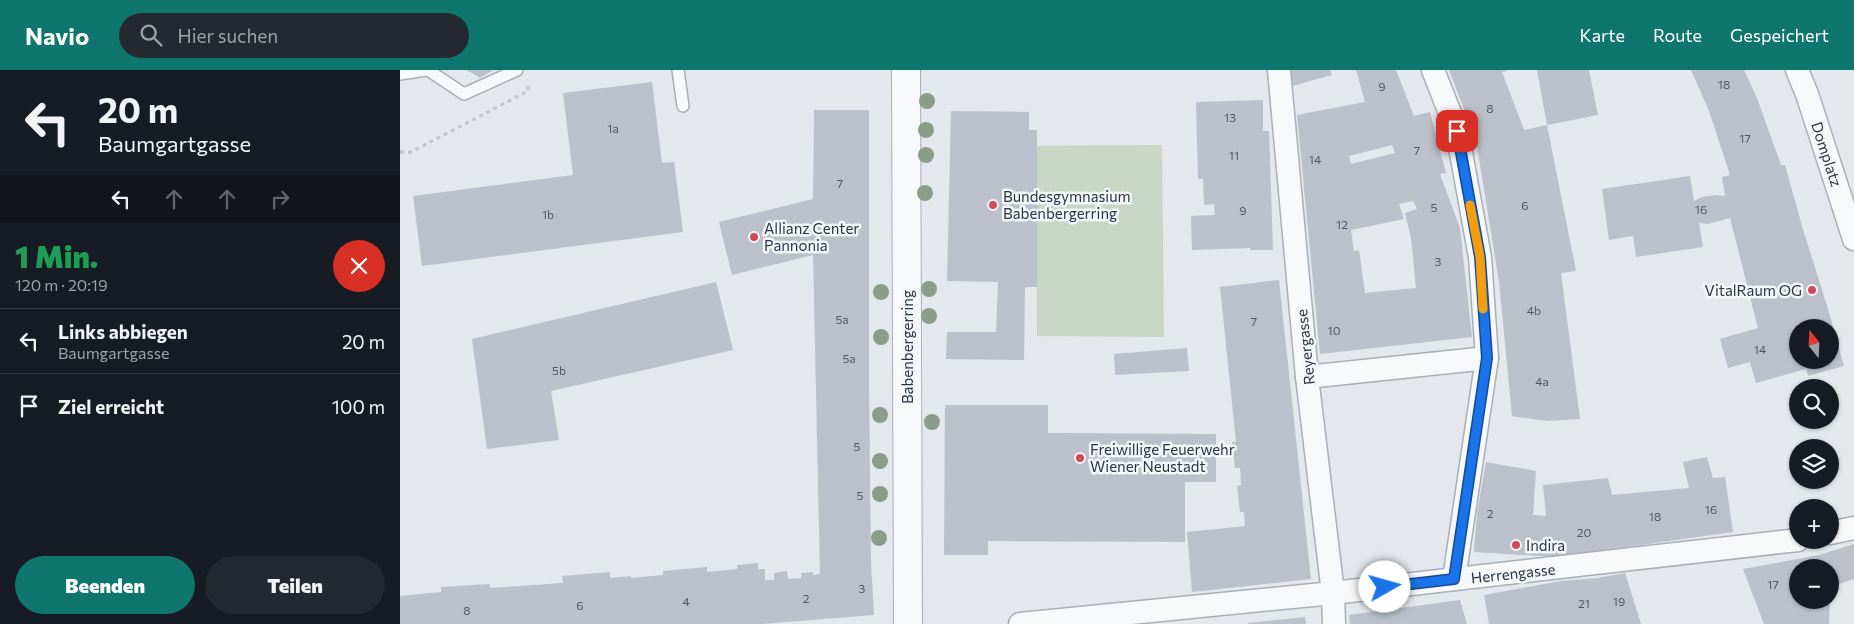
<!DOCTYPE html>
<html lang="de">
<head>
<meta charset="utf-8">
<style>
  :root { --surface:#171b24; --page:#242831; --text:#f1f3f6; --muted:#9ea1a6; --line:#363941; --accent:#0f766e }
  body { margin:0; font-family:Commissioner,sans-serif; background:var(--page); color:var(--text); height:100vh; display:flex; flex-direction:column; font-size:19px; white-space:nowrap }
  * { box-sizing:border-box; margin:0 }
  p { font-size:16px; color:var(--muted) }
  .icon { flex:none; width:28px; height:28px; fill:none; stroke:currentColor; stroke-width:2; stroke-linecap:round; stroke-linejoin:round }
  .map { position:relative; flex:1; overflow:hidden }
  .drawer { display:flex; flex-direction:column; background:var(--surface); width:400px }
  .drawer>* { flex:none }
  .guide { background:#171b24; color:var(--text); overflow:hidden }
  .needle { width:32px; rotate:342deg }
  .fabs { position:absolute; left:1389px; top:249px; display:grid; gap:10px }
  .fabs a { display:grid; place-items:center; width:50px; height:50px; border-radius:50%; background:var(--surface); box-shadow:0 1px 4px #0004; font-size:25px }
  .pin { position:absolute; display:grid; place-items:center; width:42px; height:42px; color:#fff; margin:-21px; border-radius:10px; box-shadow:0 2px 8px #0006 }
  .me { position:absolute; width:55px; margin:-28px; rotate:83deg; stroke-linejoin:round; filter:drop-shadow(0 0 4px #0008) }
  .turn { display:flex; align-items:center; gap:18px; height:105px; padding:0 15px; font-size:22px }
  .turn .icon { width:65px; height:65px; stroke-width:2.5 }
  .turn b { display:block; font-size:35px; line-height:42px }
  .lanes { display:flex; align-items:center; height:48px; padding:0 15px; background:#0003; justify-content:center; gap:25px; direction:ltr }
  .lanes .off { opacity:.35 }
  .round { display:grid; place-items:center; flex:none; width:52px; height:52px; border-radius:26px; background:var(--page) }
  .summary { display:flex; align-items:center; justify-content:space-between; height:85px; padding:0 15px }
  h1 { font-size:30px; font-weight:800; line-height:38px; color:#1e9e55 }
  .button { display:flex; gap:10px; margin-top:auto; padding:10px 15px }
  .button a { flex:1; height:58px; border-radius:30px; background:var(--accent); color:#fff; font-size:20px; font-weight:800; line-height:58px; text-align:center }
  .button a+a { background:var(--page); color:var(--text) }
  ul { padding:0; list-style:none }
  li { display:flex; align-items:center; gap:15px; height:65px; padding:0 15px; border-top:1px solid var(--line) }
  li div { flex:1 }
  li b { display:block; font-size:19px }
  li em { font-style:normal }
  header { display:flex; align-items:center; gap:30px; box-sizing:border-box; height:70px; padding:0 25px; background:var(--accent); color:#fff }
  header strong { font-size:24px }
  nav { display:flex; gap:28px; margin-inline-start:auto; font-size:18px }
  .search { width:350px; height:45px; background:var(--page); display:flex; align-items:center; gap:12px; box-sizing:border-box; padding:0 18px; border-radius:28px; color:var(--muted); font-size:19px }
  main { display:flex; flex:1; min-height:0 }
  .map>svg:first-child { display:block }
  .green { fill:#c9d6c5 }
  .building { fill:#bbc0ca; fill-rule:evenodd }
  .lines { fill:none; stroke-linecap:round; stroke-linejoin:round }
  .service-casing { stroke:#a9aeb7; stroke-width:14 }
  .minor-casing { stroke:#a9aeb7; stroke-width:25 }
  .tertiary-casing { stroke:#a9aeb7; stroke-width:30 }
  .path { stroke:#c2c5cb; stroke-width:3; stroke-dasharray:4 4; stroke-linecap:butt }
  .service { stroke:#f7f8fa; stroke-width:11 }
  .minor { stroke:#f7f8fa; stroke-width:22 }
  .tertiary { stroke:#f7f8fa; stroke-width:28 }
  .tree { fill:#899d89 }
  .route-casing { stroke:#114b97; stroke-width:12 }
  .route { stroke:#1a73e8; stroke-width:9 }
  .slow { stroke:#f59e0b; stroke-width:9 }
  .poi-dot { fill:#d1495b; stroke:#f4f6f9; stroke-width:2 }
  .labels { text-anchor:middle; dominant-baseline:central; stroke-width:5; stroke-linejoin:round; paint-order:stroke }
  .number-label { font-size:12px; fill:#4f5766 }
  .street-label { font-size:15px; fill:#2b3445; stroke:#f4f6f9 }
  .poi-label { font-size:15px; fill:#2b3445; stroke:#f4f6f9; text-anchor:start }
</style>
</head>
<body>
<header>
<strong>Navio</strong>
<div class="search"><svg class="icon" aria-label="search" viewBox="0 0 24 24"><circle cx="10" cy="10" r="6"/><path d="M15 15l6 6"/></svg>Hier suchen</div>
<nav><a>Karte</a><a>Route</a><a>Gespeichert</a></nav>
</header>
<main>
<section class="drawer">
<div class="guide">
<div class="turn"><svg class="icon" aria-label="left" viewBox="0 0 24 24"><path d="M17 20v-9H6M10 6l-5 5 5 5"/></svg><div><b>20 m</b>Baumgartgasse</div></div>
<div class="lanes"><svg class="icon" aria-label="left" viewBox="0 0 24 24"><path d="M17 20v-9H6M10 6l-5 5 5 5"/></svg><svg class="icon off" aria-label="ahead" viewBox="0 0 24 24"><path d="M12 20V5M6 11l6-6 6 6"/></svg><svg class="icon off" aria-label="ahead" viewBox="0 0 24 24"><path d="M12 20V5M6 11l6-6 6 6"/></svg><svg class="icon off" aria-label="right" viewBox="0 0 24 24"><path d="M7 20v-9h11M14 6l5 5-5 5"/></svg></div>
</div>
<div class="summary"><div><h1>1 Min.</h1><p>120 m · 20:19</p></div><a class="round" style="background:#d93025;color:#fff"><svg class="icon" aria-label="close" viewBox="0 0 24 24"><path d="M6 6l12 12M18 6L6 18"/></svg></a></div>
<ul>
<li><svg class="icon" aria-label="left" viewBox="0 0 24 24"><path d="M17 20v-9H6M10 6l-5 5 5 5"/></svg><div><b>Links abbiegen</b><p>Baumgartgasse</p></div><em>20 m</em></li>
<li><svg class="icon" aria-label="arrive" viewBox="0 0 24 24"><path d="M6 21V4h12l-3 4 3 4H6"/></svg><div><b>Ziel erreicht</b></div><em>100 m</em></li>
</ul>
<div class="button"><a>Beenden</a><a>Teilen</a></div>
</section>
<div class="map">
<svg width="1454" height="554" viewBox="0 0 1454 554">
  <rect width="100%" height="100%" fill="#e4e7ec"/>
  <path class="green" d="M762 75 764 267 637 266 636 76Z"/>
  <g class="building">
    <path d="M67 0H93L80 8Z"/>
    <path d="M884 0H930L932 5 885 18Z"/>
    <path d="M956 0H996L1014 46 1030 42 1046 103 1040 104 1060 158 1072 267 920 284 897 45 965 32ZM992 75 995 83 951 94 949 86ZM1013 131 1017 139 1005 143 1011 168 1016 218 965 223 959 180 954 181 951 160 1004 149 999 134Z"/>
    <path d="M1049 0H1108L1102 2 1124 60 1147 55 1176 201 1161 203 1180 349 1147 351 1112 346 1099 212 1076 70Z"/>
    <path d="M1137 0H1189L1198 45 1147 55Z"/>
    <path d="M1291 0H1344L1357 28 1381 95H1385L1402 156 1428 239 1444 296 1408 306 1406 299 1356 313 1350 292 1328 298 1320 269 1358 258 1330 148 1308 154 1299 153 1303 177 1236 187 1233 166 1209 170 1202 119 1290 106 1294 131 1302 127 1316 125 1325 126 1322 107 1330 105 1309 41ZM1398 258H1430V290H1398Z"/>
    <path d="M252 12 262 93 274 92 283 162 22 196 13 126 173 105 163 23Z"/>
    <path d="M863 30V61H869L873 180H850V178L792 180 791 146 815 145 814 134 804 135 803 109H798L796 32Z"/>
    <path d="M414 40H469V313L471 493 474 545 362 554H0V526L41 522V517L90 514V518L163 513 162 506 210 502V508L231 506V508L263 505V501L307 497V502L337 499V495L358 493V499H365V510H374V503L387 501 388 509 401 508V503L413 502V505L420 504 413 185 332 205 319 152 413 129Z"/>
    <path d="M551 41 629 42V60H637V217H625L624 290 546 289 547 262H596L598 212 547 211Z"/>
    <path d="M879 210 911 509 792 522 787 462 845 456 844 442H840L837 416 841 415 840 398H835L832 372H836L820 217Z"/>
    <path d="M316 212 333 280 151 321 159 370 87 379 72 269Z"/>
    <path d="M787 278 789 301 715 305 714 284Z"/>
    <path d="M545 335H648V363L816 364V412H785V472L588 471V485H544Z"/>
    <path d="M1307 387 1313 408 1325 407 1333 462 1157 487 1074 482 1077 443 1086 392 1136 401 1133 445 1146 446 1143 415 1208 408 1212 425 1289 418 1283 392Z"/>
    <path d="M1454 474V509L1430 517V498H1398V530H1430L1429 554H1364L1343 499 1419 485Z"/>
    <path d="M1225 503 1241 554H1089L1084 525 1161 511 1198 508Z"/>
    <path d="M1060 530 1067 554H950L949 545Z"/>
    <path d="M905 547 906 554H848V553Z"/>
  </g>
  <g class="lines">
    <defs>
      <g id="service">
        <path d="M28 0 64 24 117 0"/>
        <path d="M278 0 283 36"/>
        <path d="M0 4 26 0"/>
      </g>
      <g id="minor">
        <path d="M879 0 907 307 933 523 934 554"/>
        <path d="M1033 0 1057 61 1080 187 1087 288 1054 509"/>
        <path d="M1397 0 1407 24 1454 169"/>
        <path d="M907 307 1087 288"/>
        <path d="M1430 463 1454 458"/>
        <path d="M620 554 933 523 1398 470"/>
      </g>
      <path id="tertiary" d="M506 0 508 554"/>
    </defs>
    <use href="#service" class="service-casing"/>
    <use href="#minor" class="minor-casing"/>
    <use href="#tertiary" class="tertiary-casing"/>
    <path class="path" d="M0 82H11L128 21V16"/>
    <use href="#service" class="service"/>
    <use href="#minor" class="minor"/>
    <use href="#tertiary" class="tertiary"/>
  </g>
  <g class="tree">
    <circle cx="527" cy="31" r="8"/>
    <circle cx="526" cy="60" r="8"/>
    <circle cx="526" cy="85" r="8"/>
    <circle cx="525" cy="123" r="8"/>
    <circle cx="529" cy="219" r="8"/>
    <circle cx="481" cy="222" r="8"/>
    <circle cx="529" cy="246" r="8"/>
    <circle cx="481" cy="267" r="8"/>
    <circle cx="480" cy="345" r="8"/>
    <circle cx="532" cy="352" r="8"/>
    <circle cx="480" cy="391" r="8"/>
    <circle cx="480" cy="424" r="8"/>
    <circle cx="479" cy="468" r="8"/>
  </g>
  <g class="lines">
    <defs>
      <path id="route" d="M985 517 1054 509 1087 288 1080 187 1057 61"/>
    </defs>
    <use href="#route" class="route-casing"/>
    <use href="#route" class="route"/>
    <path class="slow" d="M1070 135 1080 187 1083 239"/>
  </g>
  <g class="poi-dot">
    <circle cx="593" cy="135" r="5"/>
    <circle cx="354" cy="167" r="5"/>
    <circle cx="1412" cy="220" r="5"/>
    <circle cx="680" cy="388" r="5"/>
    <circle cx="1116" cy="475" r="5"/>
  </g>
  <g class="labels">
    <g class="number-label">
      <text x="1324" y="14">18</text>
      <text x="982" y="16">9</text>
      <text x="1090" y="38">8</text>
      <text x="830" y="47">13</text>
      <text x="213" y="58">1a</text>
      <text x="1345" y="68">17</text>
      <text x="1017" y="80">7</text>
      <text x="834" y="85">11</text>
      <text x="915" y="89">14</text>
      <text x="440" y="113">7</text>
      <text x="1125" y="135">6</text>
      <text x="1034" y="137">5</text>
      <text x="1301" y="139">16</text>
      <text x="843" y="140">9</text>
      <text x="148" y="144">1b</text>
      <text x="942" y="154">12</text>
      <text x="1038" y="191">3</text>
      <text x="1134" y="240">4b</text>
      <text x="442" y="249">5a</text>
      <text x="854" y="251">7</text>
      <text x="934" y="260">10</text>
      <text x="1360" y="279">14</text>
      <text x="449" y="288">5a</text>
      <text x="159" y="300">5b</text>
      <text x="1142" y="311">4a</text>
      <text x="457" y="376">5</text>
      <text x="460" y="425">5</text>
      <text x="1311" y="439">16</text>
      <text x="1090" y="443">2</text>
      <text x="1255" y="446">18</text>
      <text x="1184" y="462">20</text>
      <text x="1373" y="514">17</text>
      <text x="462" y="518">3</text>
      <text x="406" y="528">2</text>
      <text x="286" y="531">4</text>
      <text x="1219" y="531">19</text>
      <text x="1184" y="533">21</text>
      <text x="180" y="535">6</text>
      <text x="67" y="540">8</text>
    </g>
    <g class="street-label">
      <text transform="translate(1427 84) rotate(72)">Domplatz</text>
      <text transform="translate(507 277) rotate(-90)">Babenbergerring</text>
      <text transform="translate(905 277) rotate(-96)">Reyergasse</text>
      <text transform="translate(1113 503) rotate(-6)">Herrengasse</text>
    </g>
    <g class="poi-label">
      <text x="603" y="126">Bundesgymnasium<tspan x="603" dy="17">Babenbergerring</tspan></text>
      <text x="364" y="158">Allianz Center<tspan x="364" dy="17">Pannonia</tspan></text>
      <text x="1402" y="220" text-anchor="end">VitalRaum OG</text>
      <text x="690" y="379">Freiwillige Feuerwehr<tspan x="690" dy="17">Wiener Neustadt</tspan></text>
      <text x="1126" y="475">Indira</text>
    </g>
  </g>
</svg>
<div class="fabs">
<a><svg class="needle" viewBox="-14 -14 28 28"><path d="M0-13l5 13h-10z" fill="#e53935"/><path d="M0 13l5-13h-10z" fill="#9ea1a6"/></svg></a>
<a><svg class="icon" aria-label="search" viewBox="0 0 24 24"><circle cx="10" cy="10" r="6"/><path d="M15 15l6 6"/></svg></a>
<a><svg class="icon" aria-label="layers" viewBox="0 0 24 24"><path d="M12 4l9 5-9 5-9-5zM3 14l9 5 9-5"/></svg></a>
<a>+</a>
<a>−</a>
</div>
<div class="pin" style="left:1057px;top:61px;background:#d93025"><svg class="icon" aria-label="arrive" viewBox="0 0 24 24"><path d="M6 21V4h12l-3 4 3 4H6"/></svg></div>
<svg class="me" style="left:985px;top:517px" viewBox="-20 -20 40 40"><circle r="19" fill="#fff"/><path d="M0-13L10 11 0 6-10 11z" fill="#1a73e8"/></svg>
</div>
</main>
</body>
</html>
